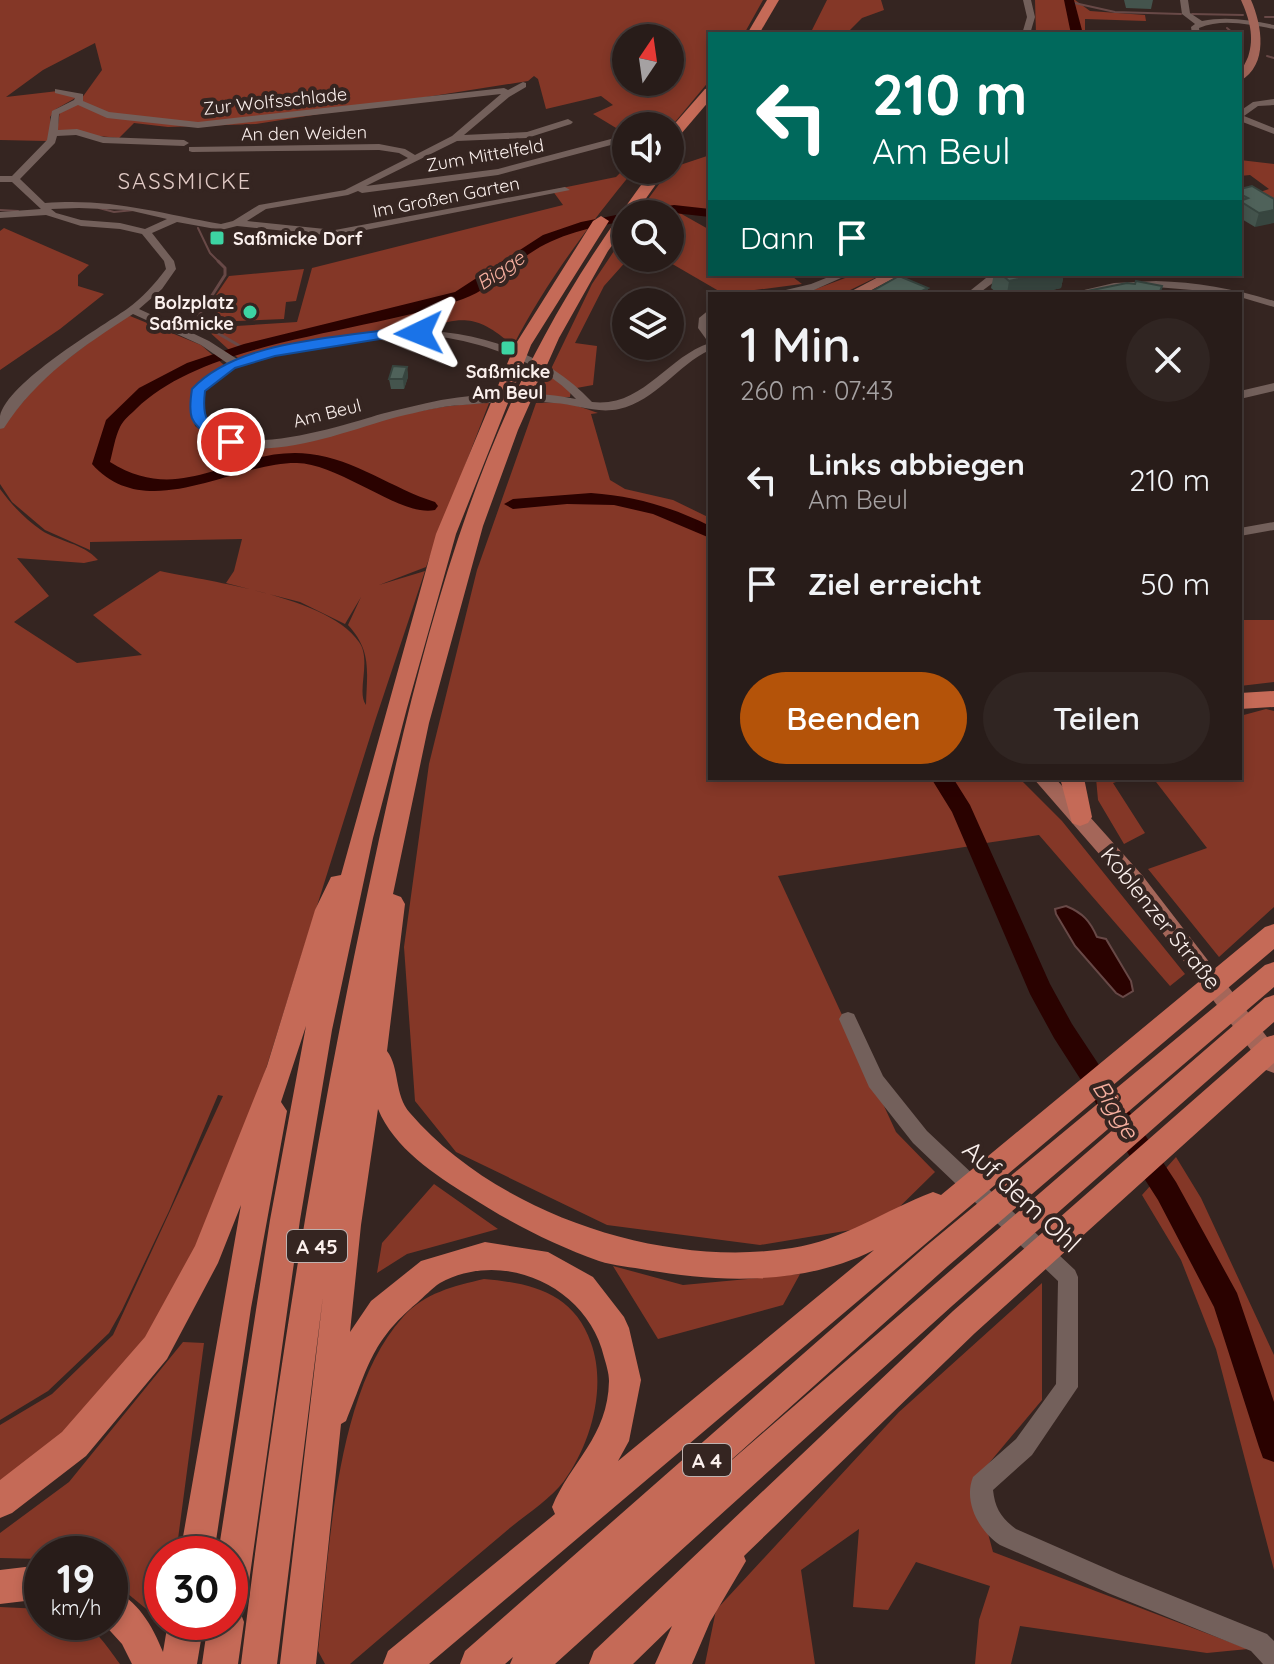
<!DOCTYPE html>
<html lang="de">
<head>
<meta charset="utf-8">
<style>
  :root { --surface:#281c19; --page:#302522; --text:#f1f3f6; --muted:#a5a1a2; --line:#443a38; --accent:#b45309 }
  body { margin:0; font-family:Quicksand,sans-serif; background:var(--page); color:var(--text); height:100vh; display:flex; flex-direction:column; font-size:30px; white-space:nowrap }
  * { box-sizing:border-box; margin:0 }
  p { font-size:26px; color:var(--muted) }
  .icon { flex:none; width:44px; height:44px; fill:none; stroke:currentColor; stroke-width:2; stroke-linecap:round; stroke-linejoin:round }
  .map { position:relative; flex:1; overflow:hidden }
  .side { position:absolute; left:708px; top:292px; width:534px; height:488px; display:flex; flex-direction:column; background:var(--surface); border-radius:0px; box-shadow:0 4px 12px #0003,0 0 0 2px var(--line) }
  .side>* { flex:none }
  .banner { position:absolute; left:708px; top:32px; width:534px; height:244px; border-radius:0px; box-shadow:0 4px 12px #0003,0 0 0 2px var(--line); background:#00695c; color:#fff; overflow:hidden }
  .needle { width:52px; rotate:13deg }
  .controls { position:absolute; left:612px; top:24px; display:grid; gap:16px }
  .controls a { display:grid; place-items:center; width:72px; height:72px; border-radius:50%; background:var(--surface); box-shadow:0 4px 12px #0003,0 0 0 2px var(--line); font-size:40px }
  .speed { position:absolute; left:24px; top:1536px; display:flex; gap:16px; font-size:40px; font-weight:700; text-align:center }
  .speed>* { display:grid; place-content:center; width:104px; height:104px; border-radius:50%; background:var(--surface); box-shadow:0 4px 12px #0003,0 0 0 2px var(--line); line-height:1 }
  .speed small { font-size:20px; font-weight:400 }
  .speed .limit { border:12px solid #d22; background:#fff; color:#111 }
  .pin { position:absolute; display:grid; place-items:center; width:68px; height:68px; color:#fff; margin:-34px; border:4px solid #fff; border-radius:50%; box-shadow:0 2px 8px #0007 }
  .me { position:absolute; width:88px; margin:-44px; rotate:268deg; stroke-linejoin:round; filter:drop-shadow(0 0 6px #0008) }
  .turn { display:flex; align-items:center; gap:28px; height:168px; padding:0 32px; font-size:36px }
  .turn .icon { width:104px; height:104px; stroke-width:2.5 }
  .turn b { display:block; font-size:56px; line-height:68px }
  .then { display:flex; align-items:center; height:76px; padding:0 32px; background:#0003; gap:16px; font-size:30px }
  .round { display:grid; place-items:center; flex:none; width:84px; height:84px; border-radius:42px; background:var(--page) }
  .overview { display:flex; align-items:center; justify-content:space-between; height:136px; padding:0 32px }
  h1 { font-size:48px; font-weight:600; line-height:60px }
  .cta { display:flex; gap:16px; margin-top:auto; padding:16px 32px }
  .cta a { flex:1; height:92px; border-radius:48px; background:var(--accent); color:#fff; font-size:32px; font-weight:600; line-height:92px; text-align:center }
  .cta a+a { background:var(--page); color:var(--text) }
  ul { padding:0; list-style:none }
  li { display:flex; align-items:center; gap:24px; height:104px; padding:0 32px }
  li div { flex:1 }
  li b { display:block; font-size:30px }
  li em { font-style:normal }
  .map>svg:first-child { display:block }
  .green { fill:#843727; fill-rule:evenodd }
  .water { fill:#2a0200; stroke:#684947; stroke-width:2 }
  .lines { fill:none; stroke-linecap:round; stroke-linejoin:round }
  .stream-far1 { stroke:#684947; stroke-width:2 }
  .stream { stroke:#684947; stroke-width:3 }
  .river { fill:#2a0200; fill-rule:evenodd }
  .minor { fill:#73605b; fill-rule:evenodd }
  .major { fill:#a46659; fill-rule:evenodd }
  .highway { fill:#c56a57; fill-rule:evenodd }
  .wall { fill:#44544d }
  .shaded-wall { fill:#37453f }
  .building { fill:#4f625a; stroke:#37453f; stroke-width:2 }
  .route { fill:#1a73e8; stroke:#114b97; stroke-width:2 }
  .poi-dot { fill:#3dd4a3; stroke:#352521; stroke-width:3 }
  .labels { text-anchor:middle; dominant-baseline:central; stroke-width:8; stroke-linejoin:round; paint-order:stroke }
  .far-street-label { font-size:18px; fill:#faefec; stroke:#352521 }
  .far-poi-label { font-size:18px; font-weight:bold; fill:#faefec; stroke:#352521; text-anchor:start }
  .far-water-label { font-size:20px; font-style:italic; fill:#f6af9f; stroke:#352521 }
  .shield { fill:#352521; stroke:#bfb2af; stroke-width:2 }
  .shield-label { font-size:20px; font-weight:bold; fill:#faefec }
  .far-quarter-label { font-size:22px; letter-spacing:2px; fill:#e1cac5; stroke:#352521 }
  .street-label { font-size:22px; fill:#faefec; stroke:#352521 }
  .water-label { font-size:24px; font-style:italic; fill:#f6af9f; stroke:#352521 }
  .near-street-label { font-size:26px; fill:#faefec; stroke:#352521 }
</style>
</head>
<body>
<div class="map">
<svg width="1274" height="1664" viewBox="0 0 1274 1664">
  <rect width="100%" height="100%" fill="#352521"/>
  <g class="green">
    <path d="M0 0H763L744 34H710V80L670 128 626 126V134L593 114 613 105 601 96 546 109 538 79 534 76 528 81 256 124 168 127 134 123 119 138 57 132 60 110 79 102 102 70 95 43 43 70 6 97 58 91 79 96 56 109 50 117 52 133 47 141 0 140ZM626 38H670V82H626Z"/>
    <path d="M827 0H881L884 10 862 18 846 34H810Z"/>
    <path d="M1035 0H1075L1090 11 1145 15 1146 21 1085 19V34H1036Z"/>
    <path d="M710 155V210L675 207 637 214 671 168Z"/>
    <path d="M1240 160 1274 164V206L1257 193 1269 189 1250 175 1240 176Z"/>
    <path d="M626 167V170H634C589 225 546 282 513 346 461 298 448 332 390 331L271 350 239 359 205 328 297 322 312 268 563 205 552 190 616 177Z"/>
    <path d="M678 212 710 230V274H789L802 284 724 294 662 258H670V223Z"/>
    <path d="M4 228 89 265 78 275V286L104 294 60 329 0 370V231Z"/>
    <path d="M626 233V258H629L604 286 575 343 597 346 593 385 571 389 570 397 537 398 592 284Z"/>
    <path d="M304 269 296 301 286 302 284 319 213 322 216 305 210 304 229 276Z"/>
    <path d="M856 274H883L842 294 805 293Z"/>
    <path d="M130 316 201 345 224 365 194 389 191 410 195 426C211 439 230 448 251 449 273 450 297 440 318 435 374 422 431 404 489 403L426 567 379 585 425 571 375 721 253 1110 202 1250 120 1387 0 1489V1425L52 1394 113 1335 223 1096 218 1095 169 1211 122 1310 109 1333 48 1391 0 1420V489C11 504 25 519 41 530 59 542 83 543 98 560L84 563 17 558 49 596 14 622 77 663 142 655 93 615 160 571C212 582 328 597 359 642 372 660 356 692 366 705 367 671 372 651 348 625L361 597 345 624 300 602 226 583 234 571 242 539 90 542V550L45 530 12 502 0 484V429L43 378 121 318Z"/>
    <path d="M566 402 598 413 591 414 610 480 625 489 673 500 710 518V778H1019L1062 821 1185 974 1170 986 1039 835 986 843 949 784 940 788 957 813 971 846 778 876 896 1132 935 1172 881 1225 760 1245 607 1225 456 1152 415 1101 404 947 429 764 477 570 536 403Z"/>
    <path d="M1240 620H1274V682L1240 686Z"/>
    <path d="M1266 709 1274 711V907L1219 957 1148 869 1207 848 1153 778H1240V716Z"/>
    <path d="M1096 778H1128L1113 783 1145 833 1124 844 1098 800Z"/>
    <path d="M1176 1157 1201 1198 1274 1355V1570L1216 1349 1181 1260 1142 1195Z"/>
    <path d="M434 1184 498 1229 407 1254 377 1273 382 1243Z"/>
    <path d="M613 1266 683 1285 800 1274 783 1305 658 1339Z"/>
    <path d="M484 1279C531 1283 574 1293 591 1343 607 1387 591 1444 564 1481 549 1501 522 1517 504 1533 452 1577 401 1620 350 1664H325L318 1651C330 1552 334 1393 403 1317 424 1293 454 1286 484 1279Z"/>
    <path d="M1042 1283V1400L974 1481 993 1552 1248 1649 1207 1653 1020 1626 1011 1664H975L979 1620 990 1586 916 1562 888 1610 853 1607 859 1529 801 1570 815 1664H705L716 1610 899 1412Z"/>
    <path d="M183 1342 204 1343 176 1554H162V1622L110 1579V1554H42V1559L0 1558V1533L69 1482Z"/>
    <path d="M0 1607 42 1609V1622C91 1622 92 1625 120 1664H0Z"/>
  </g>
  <path class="water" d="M1066 906C1083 913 1090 921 1097 937L1106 939 1131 981 1133 991 1123 997 1116 993 1075 946 1056 914 1055 909Z"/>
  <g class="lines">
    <g class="stream-far1">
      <path d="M1070 2 1115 12 1181 14"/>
      <path d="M1192 14 1243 15"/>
      <path d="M1265 17H1274"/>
      <path d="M1227 28 1234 34"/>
      <path d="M1267 56 1274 58"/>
      <path d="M99 208 114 212 134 210"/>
      <path d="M0 210 18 211"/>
      <path d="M198 228 210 253 220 263"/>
    </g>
    <g class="stream">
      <path d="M200 324 195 322 225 275V268L218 261"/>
      <path d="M214 331 245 349"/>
    </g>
    <g class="river">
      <path d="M1064 0H1074L1083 34H1071Z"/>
      <path d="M674 205 710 209V217L674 213 635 214 642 210Z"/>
      <path d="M626 213 631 214H626V221C592 227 558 234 529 254 507 269 489 290 463 299 369 333 207 339 136 409 131 414 123 420 120 427 115 437 113 451 110 462 185 509 234 445 310 454 355 459 393 489 435 502L438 506 435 510C403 518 340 464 297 463 234 462 147 526 92 464L106 420 139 388 187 363 244 344 455 292 543 235 581 222Z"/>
      <path d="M591 493C634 496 672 507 710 526V538L653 514 614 505 567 504 513 509 504 504 513 499Z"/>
      <path d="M931 778H953L970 805 1050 984 1072 1024 1176 1182 1237 1293 1274 1402V1462L1263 1458 1259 1447 1214 1307 1158 1200 1054 1038 1030 994 952 812Z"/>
    </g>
    <g class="minor">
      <path d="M1023 0H1031L1035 17 1030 34H1022L1027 17Z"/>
      <path d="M1180 0H1188L1190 13 1202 21C1226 16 1250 20 1274 25V29C1250 25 1223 18 1199 28L1200 34H1192L1191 27 1195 24 1182 14Z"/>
      <path d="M523 82 526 83V87L509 97 464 135 527 132 568 119 573 122 571 124 527 138 457 141 366 186 498 169 626 135V141L498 175 362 193 358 191 348 195 266 209 247 221 335 230 565 187 570 190 335 236 237 226 221 230 177 222 152 233 174 261 176 269 162 289 139 309 176 326 223 325V329L219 330 188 331 209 341 237 359C269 350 301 344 334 339 354 336 375 330 395 330 466 328 543 348 592 402 643 408 666 357 710 343V350C677 365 656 401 619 409 596 414 576 404 554 403 523 400 493 402 463 405 440 406 419 412 397 417 345 431 266 465 214 439 201 432 191 422 190 407 190 384 211 375 227 363L201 345 133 314C83 346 37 377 4 428L0 429C0 424 0 420 0 416 8 382 98 329 127 309 142 298 155 284 166 269L164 261 142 234 120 229 81 226 46 215 0 218V212L41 209 12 182H0V176H12L47 140 52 111 74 100 75 98 55 93V89L83 94V101L109 112 198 122 504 88 508 90ZM501 94 452 136 415 155 405 149 379 144 189 147V151L192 152 379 150 399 153 408 158 345 190 259 205 233 221 221 224C157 213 112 198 45 203L20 179 55 143 57 136 76 135 103 143 184 146 189 143 184 140 104 137 77 129 58 130 59 114 78 105 107 118 198 128ZM79 208 128 210 167 219 145 229 120 223 81 220 56 213 51 209ZM392 336C410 337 430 335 448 338 493 346 545 365 576 399 534 390 484 393 441 400 421 404 401 409 381 414 344 425 184 479 204 390L235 367 275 355Z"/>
      <path d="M1274 99V105L1258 106 1244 116 1274 128V134L1240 121V111L1253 102Z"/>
      <path d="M836 274H850L814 290 769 294 811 284Z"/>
      <path d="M998 274H1014L994 282 978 294H966L986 278Z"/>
      <path d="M1156 281C1197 282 1235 289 1274 301V307L1240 297V294L1156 287 1067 294 1114 283Z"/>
      <path d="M710 309V340L706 339 698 328 699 318Z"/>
      <path d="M1274 383V391L1240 399V391Z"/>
      <path d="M1274 522V530L1240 536V528Z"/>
      <path d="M848 1012 854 1014 883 1076 927 1131 1075 1270 1078 1277V1387L1032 1455 993 1490C995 1508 1001 1518 1016 1529L1121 1575 1267 1634 1274 1641V1664H1263L1251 1651 1108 1593 1000 1545C979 1531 963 1502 973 1477L1016 1439 1056 1384 1058 1281 913 1143 869 1087 839 1019 842 1014Z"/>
    </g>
    <g class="major">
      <path d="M1241 0H1251C1262 25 1269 65 1240 81 1240 71 1244 66 1248 57 1255 37 1249 18 1241 0Z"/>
      <path d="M884 274H902L864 294H846Z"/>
      <path d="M1033 778H1055L1142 875 1274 1046V1073L1266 1070 1127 886Z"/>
    </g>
    <g class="highway">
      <path d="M767 0H779L759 34H747Z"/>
      <path d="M710 88V100L675 141 670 142V129L705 89Z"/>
      <path d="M652 170H666L635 214H626V226L608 251 559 338 518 430 483 526 429 723 393 894 401 897 405 904 387 1051C400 1068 394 1095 410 1113 496 1213 662 1269 792 1248 844 1240 885 1210 933 1192L941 1195 1265 927 1274 924V949L429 1664H383L388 1651 555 1514 552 1507C571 1461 608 1437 609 1381 609 1373 606 1364 604 1357 588 1287 504 1248 440 1283 432 1288 424 1297 417 1303 370 1342 368 1369 346 1421L341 1424 316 1664H280L323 1296 277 1664H241C270 1427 306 1191 354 957 397 754 444 518 545 335 576 277 613 223 652 170ZM378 1109C394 1148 435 1175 469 1196 509 1222 554 1245 599 1261 614 1266 632 1267 647 1270 721 1283 805 1285 874 1250L618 1461 629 1441 641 1380 629 1328 624 1317 593 1277 548 1252 485 1242 421 1261 371 1301 350 1332 361 1225Z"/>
      <path d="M601 216 609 221 531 345 456 534 407 708 373 838 332 1030 300 1220 248 1589 242 1601 231 1606 239 1609 244 1622 238 1664H202L208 1622H230V1554H218L270 1220 306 1026 281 1102 287 1111 251 1308 214 1554H180L241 1205 218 1263 167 1359 86 1456 12 1513 0 1518V1480L62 1432 145 1337 195 1246 267 1066 315 910 331 877 341 875 436 534 515 345 593 221Z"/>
      <path d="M1274 691V707L1240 709V693Z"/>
      <path d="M1060 778H1084L1092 817 1088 823 1080 826 1072 823Z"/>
      <path d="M1274 962V987L948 1266 711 1478 1265 998 1274 995V1022L952 1306 555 1664H510L513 1657 505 1664H460L465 1651 926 1246 1265 965Z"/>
      <path d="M1274 1035V1063L975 1333 744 1556 746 1561 710 1622 692 1664H655L672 1626 633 1664H589L594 1651 953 1311 1264 1038Z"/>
      <path d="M42 1565V1599L0 1604V1570Z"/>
      <path d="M110 1588C138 1600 152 1625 163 1652L168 1622H204L197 1664H132L122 1644 102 1622H110Z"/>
    </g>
  </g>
  <g class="wall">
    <path d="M1124 0H1153L1151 9 1126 8Z"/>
    <path d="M1240 189 1274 199 1255 227 1240 218Z"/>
    <path d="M994 274H1064L1061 288 1035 294H998L991 288Z"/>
    <path d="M407 367 408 377 404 389H391L389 379Z"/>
  </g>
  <g class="shaded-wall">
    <path d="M1274 210V223L1255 227 1259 213Z"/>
    <path d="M1042 274H1064L1061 288 1035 294H1007L1009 281Z"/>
    <path d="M928 288 927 294H916Z"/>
    <path d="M407 367 408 377 404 389 403 379Z"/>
  </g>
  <g class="building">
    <path d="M1252 186 1274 199V210L1259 213 1240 201 1248 198 1240 194V189Z"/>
    <path d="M1001 274H1042L1009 281Z"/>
    <path d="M899 276 928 288 916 294H867Z"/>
    <path d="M1136 281 1162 286 1159 294H1072L1127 283 1135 284Z"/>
    <path d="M393 366 407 367 403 379H389Z"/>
  </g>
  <path class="route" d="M392 329 419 330 425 333 419 337H392L275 356 235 368 205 391C201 424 209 424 236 439V445C226 447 221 442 212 437 189 424 188 415 192 389 237 341 330 339 392 329Z"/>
  <g class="poi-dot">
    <rect x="209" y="230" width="16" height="16" rx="4"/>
    <circle cx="250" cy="312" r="8"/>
    <rect x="500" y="340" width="16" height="16" rx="4"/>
  </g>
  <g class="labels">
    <g class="far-street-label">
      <text transform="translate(275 101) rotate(-6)">Zur Wolfsschlade</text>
      <text transform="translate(304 133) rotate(-1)">An den Weiden</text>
      <text transform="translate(485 155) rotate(-10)">Zum Mittelfeld</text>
      <text transform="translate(446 197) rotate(-11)">Im Großen Garten</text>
      <text transform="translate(327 413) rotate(-14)">Am Beul</text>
    </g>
    <g class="far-poi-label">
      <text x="233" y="238">Saßmicke Dorf</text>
      <text x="234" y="302" text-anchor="end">Bolzplatz<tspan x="234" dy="21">Saßmicke</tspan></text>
      <text x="508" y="371" text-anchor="middle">Saßmicke<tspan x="508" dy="21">Am Beul</tspan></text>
    </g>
    <g class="far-water-label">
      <text transform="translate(500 270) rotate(-34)">Bigge</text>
    </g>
    <g class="shield">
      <rect x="287" y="1230" width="60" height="32" rx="6"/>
      <rect x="683" y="1444" width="48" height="32" rx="6"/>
    </g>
    <g class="shield-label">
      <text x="317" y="1246">A 45</text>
      <text x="707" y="1460">A 4</text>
    </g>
    <g class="far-quarter-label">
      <text x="185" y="181">SASSMICKE</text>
    </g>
    <g class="street-label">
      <text transform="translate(1161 918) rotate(51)">Koblenzer Straße</text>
    </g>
    <g class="water-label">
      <text transform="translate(1116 1109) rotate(58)">Bigge</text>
    </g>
    <g class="near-street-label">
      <text transform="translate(1022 1196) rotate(43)">Auf dem Ohl</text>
    </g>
  </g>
</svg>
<div class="controls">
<a><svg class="needle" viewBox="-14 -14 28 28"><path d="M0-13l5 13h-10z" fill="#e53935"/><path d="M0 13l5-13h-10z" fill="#a5a1a2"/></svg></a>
<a><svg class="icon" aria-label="sound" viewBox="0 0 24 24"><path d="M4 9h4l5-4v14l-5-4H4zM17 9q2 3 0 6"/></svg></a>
<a><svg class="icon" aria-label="search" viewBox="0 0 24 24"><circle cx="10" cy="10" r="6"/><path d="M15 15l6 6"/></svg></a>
<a><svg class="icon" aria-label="layers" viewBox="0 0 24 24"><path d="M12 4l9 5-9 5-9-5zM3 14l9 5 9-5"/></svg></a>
</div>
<div class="speed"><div>19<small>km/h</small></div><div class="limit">30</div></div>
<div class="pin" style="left:231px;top:442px;background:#d93025"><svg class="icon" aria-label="arrive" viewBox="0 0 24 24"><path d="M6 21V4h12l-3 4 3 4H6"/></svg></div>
<svg class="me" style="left:419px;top:333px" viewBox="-20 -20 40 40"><path d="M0-17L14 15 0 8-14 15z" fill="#1a73e8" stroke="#fff" stroke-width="4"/></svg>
<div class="banner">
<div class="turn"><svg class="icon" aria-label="left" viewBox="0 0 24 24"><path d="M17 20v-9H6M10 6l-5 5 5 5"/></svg><div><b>210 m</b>Am Beul</div></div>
<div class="then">Dann<svg class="icon" aria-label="arrive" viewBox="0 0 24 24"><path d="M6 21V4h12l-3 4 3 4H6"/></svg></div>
</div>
<section class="side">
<div class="overview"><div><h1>1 Min.</h1><p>260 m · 07:43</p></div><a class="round"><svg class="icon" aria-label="close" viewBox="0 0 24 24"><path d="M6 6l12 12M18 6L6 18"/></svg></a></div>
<ul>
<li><svg class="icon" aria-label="left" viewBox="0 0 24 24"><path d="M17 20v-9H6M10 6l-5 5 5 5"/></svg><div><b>Links abbiegen</b><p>Am Beul</p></div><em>210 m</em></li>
<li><svg class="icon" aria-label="arrive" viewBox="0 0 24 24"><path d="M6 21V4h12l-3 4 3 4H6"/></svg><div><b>Ziel erreicht</b></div><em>50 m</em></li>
</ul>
<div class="cta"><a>Beenden</a><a>Teilen</a></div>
</section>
</div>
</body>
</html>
